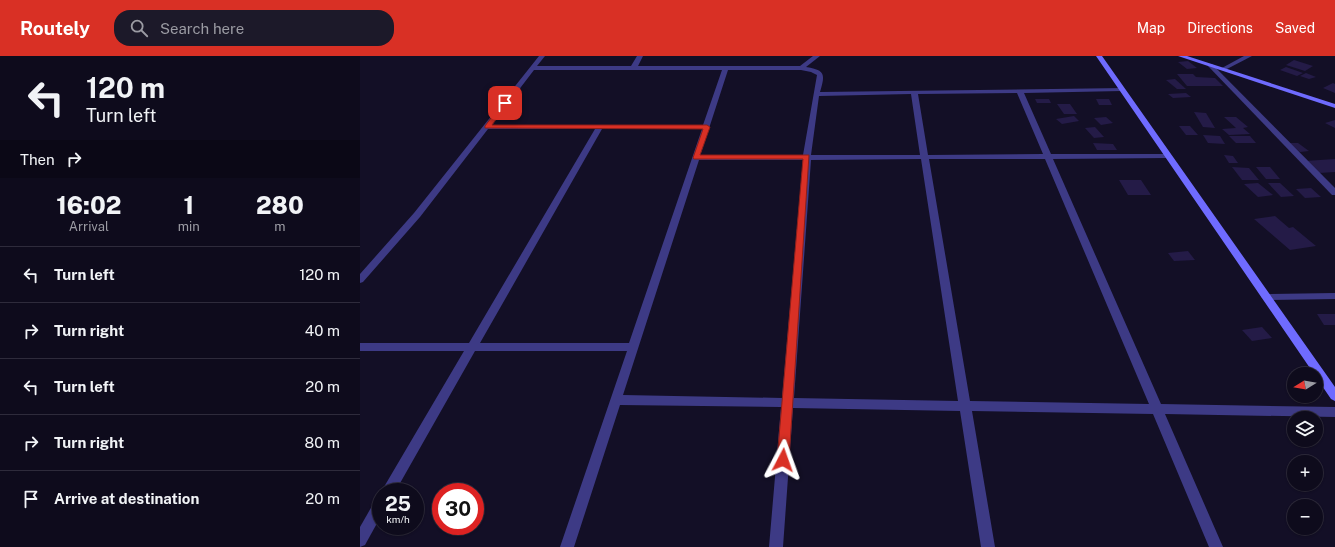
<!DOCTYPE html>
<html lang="en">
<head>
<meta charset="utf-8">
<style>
  :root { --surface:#0e0b1c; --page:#1c1929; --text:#f1f3f6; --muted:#9b9ba3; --line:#2e2b3b; --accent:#d93025 }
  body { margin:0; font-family:"Public Sans",sans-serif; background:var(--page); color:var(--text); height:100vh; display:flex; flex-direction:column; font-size:15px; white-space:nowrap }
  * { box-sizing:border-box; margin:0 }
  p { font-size:13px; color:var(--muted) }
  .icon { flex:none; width:22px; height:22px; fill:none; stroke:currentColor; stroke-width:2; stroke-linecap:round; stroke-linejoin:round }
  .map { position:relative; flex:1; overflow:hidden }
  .side { display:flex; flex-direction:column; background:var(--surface); width:360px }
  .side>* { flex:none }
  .banner { background:#0e0b1c; color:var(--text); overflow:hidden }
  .needle { width:26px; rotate:259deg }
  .fabs { position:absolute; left:927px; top:311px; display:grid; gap:8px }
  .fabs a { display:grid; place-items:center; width:36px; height:36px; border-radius:50%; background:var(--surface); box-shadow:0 1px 3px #0004,0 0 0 1px var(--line); font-size:20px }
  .speed { position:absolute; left:12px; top:427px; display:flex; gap:8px; font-size:20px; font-weight:700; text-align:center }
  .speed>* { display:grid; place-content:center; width:52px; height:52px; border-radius:50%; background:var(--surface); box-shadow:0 1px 3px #0004,0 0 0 1px var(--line); line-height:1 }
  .speed small { font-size:10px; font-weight:400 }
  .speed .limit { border:6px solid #d22; background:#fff; color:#111 }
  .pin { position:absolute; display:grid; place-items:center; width:34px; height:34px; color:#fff; margin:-17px; border-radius:8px; box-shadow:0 2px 6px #0006 }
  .me { position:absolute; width:44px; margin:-22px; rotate:4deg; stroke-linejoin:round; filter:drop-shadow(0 0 3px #0008) }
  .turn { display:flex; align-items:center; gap:14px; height:84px; padding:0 20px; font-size:18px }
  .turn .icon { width:52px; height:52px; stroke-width:2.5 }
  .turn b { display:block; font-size:28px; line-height:34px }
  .then { display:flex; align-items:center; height:38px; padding:0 20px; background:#0003; gap:8px; font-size:15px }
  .eta { display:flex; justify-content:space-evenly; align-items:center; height:68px; text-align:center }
  .eta b { font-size:24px; font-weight:800; line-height:28px }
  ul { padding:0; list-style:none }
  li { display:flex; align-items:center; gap:12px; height:56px; padding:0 20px; border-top:1px solid var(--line) }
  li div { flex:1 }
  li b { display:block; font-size:15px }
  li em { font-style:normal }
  header { display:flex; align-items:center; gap:24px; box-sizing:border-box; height:56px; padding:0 20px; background:var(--accent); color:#fff }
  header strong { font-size:19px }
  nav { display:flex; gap:22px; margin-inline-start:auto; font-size:14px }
  .search { width:280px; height:36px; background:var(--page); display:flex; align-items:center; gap:10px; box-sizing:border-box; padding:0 14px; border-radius:16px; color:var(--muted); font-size:15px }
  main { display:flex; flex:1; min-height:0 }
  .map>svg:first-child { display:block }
  .building { fill:#241b47 }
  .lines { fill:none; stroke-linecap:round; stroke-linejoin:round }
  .street { fill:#3d3a85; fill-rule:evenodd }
  .secondary { fill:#6f6bff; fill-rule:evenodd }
  .route { fill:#d93025; stroke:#8d1f18 }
</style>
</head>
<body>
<header>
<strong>Routely</strong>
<div class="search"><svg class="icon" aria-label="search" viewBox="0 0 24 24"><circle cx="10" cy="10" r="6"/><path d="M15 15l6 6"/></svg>Search here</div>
<nav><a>Map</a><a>Directions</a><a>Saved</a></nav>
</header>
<main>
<section class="side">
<div class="banner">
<div class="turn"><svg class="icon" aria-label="left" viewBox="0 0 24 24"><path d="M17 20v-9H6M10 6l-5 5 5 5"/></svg><div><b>120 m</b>Turn left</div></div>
<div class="then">Then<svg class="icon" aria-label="right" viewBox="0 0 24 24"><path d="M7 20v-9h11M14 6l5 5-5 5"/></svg></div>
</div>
<div class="eta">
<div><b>16:02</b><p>Arrival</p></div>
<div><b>1</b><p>min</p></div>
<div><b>280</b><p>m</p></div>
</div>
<ul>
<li><svg class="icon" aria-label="left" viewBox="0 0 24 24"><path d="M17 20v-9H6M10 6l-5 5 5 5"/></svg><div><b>Turn left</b></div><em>120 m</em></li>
<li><svg class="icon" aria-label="right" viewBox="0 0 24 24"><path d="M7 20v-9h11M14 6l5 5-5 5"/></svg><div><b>Turn right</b></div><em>40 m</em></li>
<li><svg class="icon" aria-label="left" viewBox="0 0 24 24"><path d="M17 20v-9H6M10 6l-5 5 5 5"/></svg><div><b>Turn left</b></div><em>20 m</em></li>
<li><svg class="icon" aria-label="right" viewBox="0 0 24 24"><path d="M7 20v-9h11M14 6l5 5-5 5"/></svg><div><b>Turn right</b></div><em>80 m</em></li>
<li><svg class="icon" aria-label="arrive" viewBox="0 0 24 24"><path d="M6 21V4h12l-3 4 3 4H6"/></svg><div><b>Arrive at destination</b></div><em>20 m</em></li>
</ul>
</section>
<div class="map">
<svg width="975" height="491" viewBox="0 0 975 491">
  <rect width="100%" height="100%" fill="#130f26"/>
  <g class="building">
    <path d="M934 4 953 10 945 15 926 9Z"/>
    <path d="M828 5 837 12 827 13 818 6Z"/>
    <path d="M926 11 943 17 937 20 920 14Z"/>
    <path d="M946 17 956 21 949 23 940 20Z"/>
    <path d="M817 18H833L836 21 855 22 863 30H827Z"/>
    <path d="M815 23 826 33H817L806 24Z"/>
    <path d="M973 27 975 28V37L963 32Z"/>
    <path d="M826 37 831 41 813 42 808 38Z"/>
    <path d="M675 43H689L691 47H677Z"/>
    <path d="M736 43H749L752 49H739Z"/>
    <path d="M697 48H710L717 58H704Z"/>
    <path d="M834 56 846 57 855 72 843 71Z"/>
    <path d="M714 60 719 65 702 68 696 63Z"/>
    <path d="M746 61 753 67 741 69 734 62Z"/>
    <path d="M864 61H876L888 71 883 72 890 78 869 79 862 73 876 72Z"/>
    <path d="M975 64V72L965 67Z"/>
    <path d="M819 70H830L838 79H826Z"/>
    <path d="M735 71 744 81 734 82 725 72Z"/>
    <path d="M843 79 860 80 865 88 848 87Z"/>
    <path d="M869 80H890L896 87H876Z"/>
    <path d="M733 87 753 88 757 94H737Z"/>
    <path d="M929 87H938L949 95 940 96Z"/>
    <path d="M864 99 873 100 878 107H869Z"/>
    <path d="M975 103V116L959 117 945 105Z"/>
    <path d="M872 111 889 112 899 124H882Z"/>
    <path d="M896 111H910L920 123H906Z"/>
    <path d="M759 124H781L791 139H768Z"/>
    <path d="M898 127 913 139 898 141 884 128Z"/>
    <path d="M908 127H920L934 140 921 141Z"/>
    <path d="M951 132 961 141 945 142 936 133Z"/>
    <path d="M915 160 929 172 933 171 956 190 930 194 894 163Z"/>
    <path d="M828 195 835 204 814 205 808 197Z"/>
    <path d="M957 258H975V269H964Z"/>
    <path d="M902 271 912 282 892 285 882 274Z"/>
  </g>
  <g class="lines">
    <g class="street">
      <path d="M179 0H185L177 10H271L277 0H283L278 10H440L453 0H460L446 11C466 14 465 19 460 36L764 32V34L762 35 664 37 691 98H808L812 100 808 102 693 103 801 348 975 351V361L805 358 863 491H849L793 358 612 355 635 491H621L600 355 433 352 423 491H409L421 351 260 349 214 491H200L267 295H115L35 436H21L104 295H0V287H109L235 73H128L60 161 3 226 0 227V218L54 157ZM174 14H362L343 69H132ZM368 14H441L451 16 457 19 443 99 340 100ZM657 37 683 98 568 99 558 38ZM551 38 560 99H451L459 40ZM242 73H342L269 287H120ZM561 103 598 345 434 342 451 104ZM569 103H685L789 348 610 345ZM339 104H443L422 342 263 339Z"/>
      <path d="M884 0H892L865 14 860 13Z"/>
      <path d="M848 8H852L975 132V139H972L848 10Z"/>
      <path d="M975 237V243L906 244 901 241 906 238Z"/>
      <path d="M21 441V460L5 489 0 491V471L16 443Z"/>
    </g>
    <g class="secondary">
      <path d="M736 0H742L975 331V345L971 343 956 321V318H954Z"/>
      <path d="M818 0H827L975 48V52Z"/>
    </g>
  </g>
  <path class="route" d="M145 45 148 47 132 69H347L350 71 340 99H449L429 404 427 408 423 409 419 408 417 404 443 103H334L333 102 343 73 125 72V70L143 46Z"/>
</svg>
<div class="fabs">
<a><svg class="needle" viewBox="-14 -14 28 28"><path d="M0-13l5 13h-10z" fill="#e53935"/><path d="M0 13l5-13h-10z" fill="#9b9ba3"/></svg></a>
<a><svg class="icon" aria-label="layers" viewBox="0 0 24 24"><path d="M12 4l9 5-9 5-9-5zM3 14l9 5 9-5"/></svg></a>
<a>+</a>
<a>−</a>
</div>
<div class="speed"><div>25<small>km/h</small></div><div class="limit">30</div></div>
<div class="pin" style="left:145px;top:47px;background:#d93025"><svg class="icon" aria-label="arrive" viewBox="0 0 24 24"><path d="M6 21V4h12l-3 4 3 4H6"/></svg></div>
<svg class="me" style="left:423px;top:404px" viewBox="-20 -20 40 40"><path d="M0-17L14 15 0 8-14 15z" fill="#d93025" stroke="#fff" stroke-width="4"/></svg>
</div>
</main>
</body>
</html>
